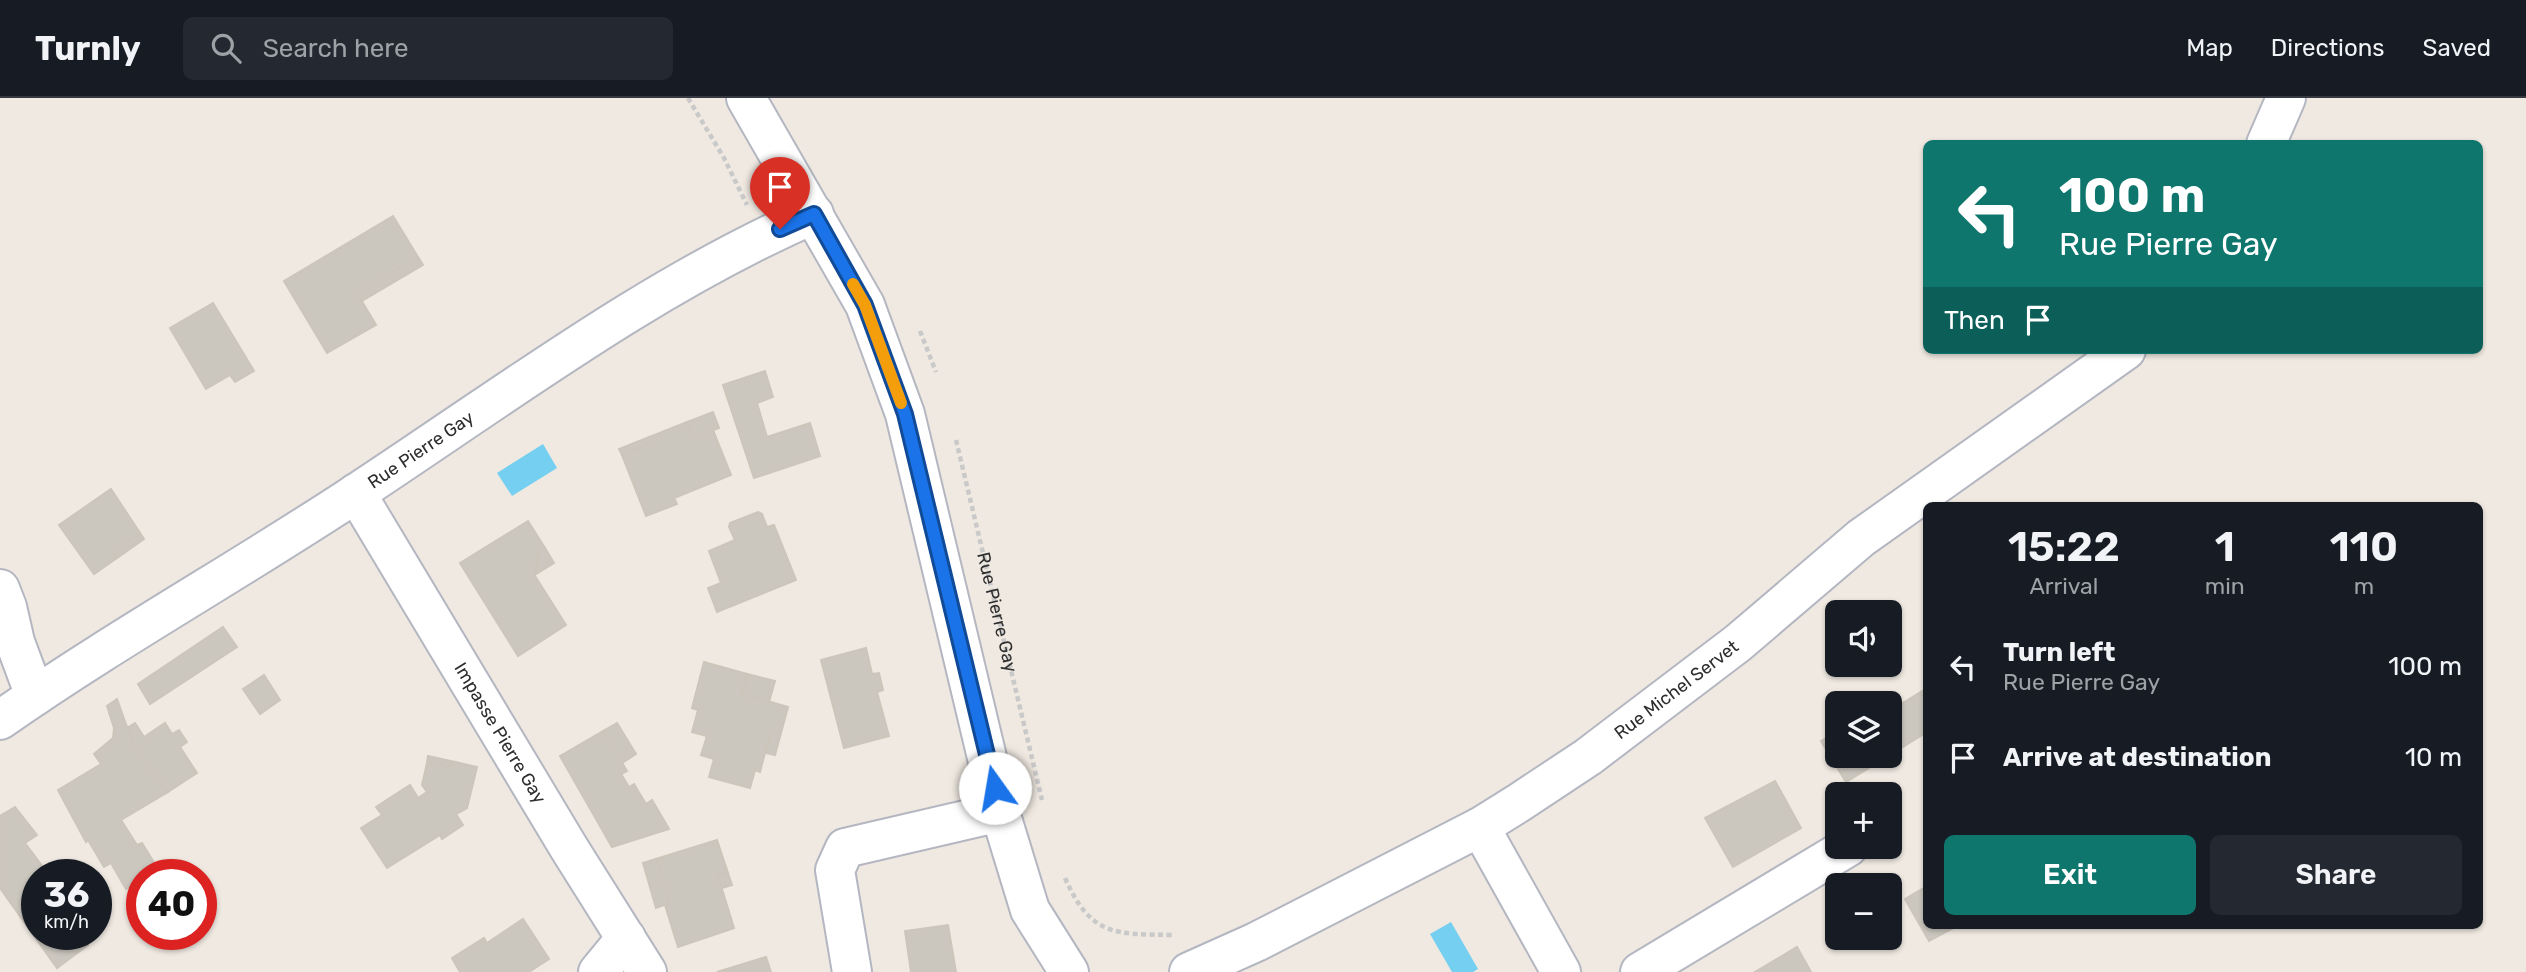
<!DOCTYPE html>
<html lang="en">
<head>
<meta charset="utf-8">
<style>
  :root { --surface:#171b24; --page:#242831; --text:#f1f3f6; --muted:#9ea1a6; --line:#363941; --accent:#0f766e }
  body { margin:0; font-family:Rubik,sans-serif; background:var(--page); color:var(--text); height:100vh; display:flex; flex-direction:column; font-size:26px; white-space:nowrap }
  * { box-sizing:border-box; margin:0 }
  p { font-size:23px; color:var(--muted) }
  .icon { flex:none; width:38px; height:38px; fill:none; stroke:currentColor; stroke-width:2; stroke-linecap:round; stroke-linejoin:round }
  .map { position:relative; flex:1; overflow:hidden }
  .side { position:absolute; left:1923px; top:404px; width:560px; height:427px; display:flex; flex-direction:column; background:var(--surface); border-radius:10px; box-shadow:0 2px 5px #0004 }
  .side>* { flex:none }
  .guide { position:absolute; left:1923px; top:42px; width:560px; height:214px; border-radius:10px; box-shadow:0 2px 5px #0004; background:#0f766e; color:#fff; overflow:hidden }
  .fabs { position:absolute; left:1825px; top:502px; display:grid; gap:14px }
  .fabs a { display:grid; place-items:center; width:77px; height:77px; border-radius:10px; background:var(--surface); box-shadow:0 2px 5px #0004; font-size:35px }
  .speed { position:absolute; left:21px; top:761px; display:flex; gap:14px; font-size:35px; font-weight:700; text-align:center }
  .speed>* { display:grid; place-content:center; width:91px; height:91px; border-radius:50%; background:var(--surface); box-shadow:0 2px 5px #0004; line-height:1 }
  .speed small { font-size:18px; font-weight:400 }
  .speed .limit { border:10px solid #d22; background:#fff; color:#111 }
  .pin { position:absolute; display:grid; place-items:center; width:60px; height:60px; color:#fff; margin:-72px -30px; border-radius:50% 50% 50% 0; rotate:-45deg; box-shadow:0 0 7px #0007 }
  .pin .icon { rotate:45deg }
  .me { position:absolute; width:77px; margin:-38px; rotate:347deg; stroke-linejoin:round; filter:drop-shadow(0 0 5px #0008) }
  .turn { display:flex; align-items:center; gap:24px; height:147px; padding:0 21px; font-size:32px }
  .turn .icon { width:91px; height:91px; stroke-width:2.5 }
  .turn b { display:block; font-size:49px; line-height:60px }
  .then { display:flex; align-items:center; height:66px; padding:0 21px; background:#0003; gap:14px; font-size:26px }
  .eta { display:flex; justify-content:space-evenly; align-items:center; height:119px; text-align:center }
  .eta b { font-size:42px; font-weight:600; line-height:49px }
  .primary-button { display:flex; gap:14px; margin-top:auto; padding:14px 21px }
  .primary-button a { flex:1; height:80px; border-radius:10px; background:var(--accent); color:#fff; font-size:28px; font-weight:600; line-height:80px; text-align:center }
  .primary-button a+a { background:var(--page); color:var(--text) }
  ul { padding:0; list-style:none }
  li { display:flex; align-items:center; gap:21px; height:91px; padding:0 21px }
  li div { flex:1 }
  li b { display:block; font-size:26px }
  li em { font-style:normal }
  header { display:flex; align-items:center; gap:42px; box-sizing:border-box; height:98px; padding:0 35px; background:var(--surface); border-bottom:2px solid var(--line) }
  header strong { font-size:33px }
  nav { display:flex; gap:38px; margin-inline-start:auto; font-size:24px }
  .search { width:490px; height:63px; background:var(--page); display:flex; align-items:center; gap:18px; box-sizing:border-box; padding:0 24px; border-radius:10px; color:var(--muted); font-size:26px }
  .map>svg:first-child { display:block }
  .water { fill:#75cff0 }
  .building { fill:#cbc7bf; stroke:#cbc5ba; stroke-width:2 }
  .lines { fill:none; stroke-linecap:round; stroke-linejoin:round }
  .street-casing { stroke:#b4b7c1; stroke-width:42 }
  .secondary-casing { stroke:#b4b7c1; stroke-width:42 }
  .path { stroke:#c9c9c9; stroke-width:4.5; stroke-dasharray:5 3.5; stroke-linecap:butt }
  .street { stroke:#fff; stroke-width:38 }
  .secondary { stroke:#fff; stroke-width:38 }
  .route-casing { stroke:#114b97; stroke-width:18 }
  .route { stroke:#1a73e8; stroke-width:12 }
  .slow { stroke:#f59e0b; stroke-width:12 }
  .labels { text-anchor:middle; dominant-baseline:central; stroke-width:7; stroke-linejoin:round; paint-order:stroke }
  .street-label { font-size:18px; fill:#2e2e2e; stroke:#fff }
</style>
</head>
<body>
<header>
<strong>Turnly</strong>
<div class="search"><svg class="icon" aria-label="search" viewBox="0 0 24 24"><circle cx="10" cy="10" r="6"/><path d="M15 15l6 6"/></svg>Search here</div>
<nav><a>Map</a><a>Directions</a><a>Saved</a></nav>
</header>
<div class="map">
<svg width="2526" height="874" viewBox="0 0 2526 874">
  <rect width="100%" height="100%" fill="#efe9e1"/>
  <g class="water">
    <path d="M543 346 557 370 512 398 497 375Z"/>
    <path d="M1451 824 1478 871 1473 874H1452L1430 836Z"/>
  </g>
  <g class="building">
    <path d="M393 118 418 159 357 195 376 227 327 255 284 183Z"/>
    <path d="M418 159 423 167 362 203 357 195Z"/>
    <path d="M213 205 254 273 235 284 230 277 206 291 170 230Z"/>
    <path d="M765 273 773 299 757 305 767 339 810 325 820 358 754 380 723 287Z"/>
    <path d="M713 314 719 330 694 340 687 324Z"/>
    <path d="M687 324 694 340 713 332 731 377 674 400 677 406 646 418 622 357 651 345 649 339Z"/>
    <path d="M649 339 651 345 622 357 619 351Z"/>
    <path d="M111 391 140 435 113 453 117 460 94 476 59 427Z"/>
    <path d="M758 414 762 416 767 429 774 427 796 482 717 514 708 490 721 485 709 453 735 442 729 429 730 425Z"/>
    <path d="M528 423 545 450 538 454 535 478 566 527 518 558 460 465Z"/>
    <path d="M140 435 144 441 117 460 113 453Z"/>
    <path d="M545 450 554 465 536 476 538 454Z"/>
    <path d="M223 529 237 549 150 606 138 586Z"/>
    <path d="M866 550 872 576 879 575 883 592 877 594 889 638 844 650 821 562Z"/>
    <path d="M704 564 747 576 742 596 788 609 781 635 771 632 760 674 755 672 750 690 709 679 714 661 701 657 707 638 692 634 698 612 692 610Z"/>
    <path d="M747 576 775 583 769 604 742 596Z"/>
    <path d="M264 577 280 602 260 616 243 591Z"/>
    <path d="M1924 592 1927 598V634L1890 657V613Z"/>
    <path d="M117 601 133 646 168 694 121 722 137 747 142 745 158 771 148 777H142V781L126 791 111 765 104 769 88 742 86 744 58 692 101 666 94 656 113 640 114 630 107 608Z"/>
    <path d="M135 625 144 639 165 625 172 636 179 632 187 644 180 649 197 675 168 694 133 646 127 630Z"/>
    <path d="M617 625 636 656 622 665 603 633Z"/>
    <path d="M771 632 781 635 775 657 766 655Z"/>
    <path d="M603 633 627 673 621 676 629 689 634 686 646 706 652 702 669 731 612 749 560 658Z"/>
    <path d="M1838 633V658H1888L1846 684 1821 643Z"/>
    <path d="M428 658 455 664 447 669 427 665Z"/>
    <path d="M455 664 477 669 467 710 456 716 463 727 442 741 440 737 387 770 361 730 382 717 376 709 410 687 418 700 427 694 422 687 427 665 447 669Z"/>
    <path d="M1775 683 1801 730 1733 769 1705 720Z"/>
    <path d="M15 709 37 737 25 745 49 777H37V836H80L88 847 57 870 0 790V718Z"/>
    <path d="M717 742 728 775 718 778 734 830 678 849 665 807 670 805 656 761Z"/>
    <path d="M656 761 670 805 656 810 643 765Z"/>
    <path d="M728 775 732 787 722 790 718 778Z"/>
    <path d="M1927 788V828H1957L1929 843 1905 801Z"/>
    <path d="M523 821 549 861 529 874H460L452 860 484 840 487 845Z"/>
    <path d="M948 827 956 874H911L905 833Z"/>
    <path d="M1797 849 1811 874H1755Z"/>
    <path d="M766 859 771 874H717Z"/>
  </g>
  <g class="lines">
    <defs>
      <g id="street">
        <path id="s2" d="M356 395 569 750 647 874"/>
        <path d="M0 491 7 509 15 544 35 598"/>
        <path d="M1480 729 1561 874"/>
        <path d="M598 874 626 840"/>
        <path d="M852 874 835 772 845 750 1000 714"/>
        <path d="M1640 874 1848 749"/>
      </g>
      <g id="secondary">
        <path d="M746 0 865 207 905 316 1000 714 1030 812 1069 874"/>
        <path d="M2266 46 2286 0"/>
        <path id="s3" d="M0 622C116 541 240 472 358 394 507 296 650 188 814 116"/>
        <path id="s4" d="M1189 874 1256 844 1480 729 1520 704 1588 659 1738 545 1861 440 2126 252"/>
      </g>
    </defs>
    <use href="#street" class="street-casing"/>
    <use href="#secondary" class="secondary-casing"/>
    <g class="path">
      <path d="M688 0 724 60 747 107"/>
      <path d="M920 233 936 274"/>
      <path id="s1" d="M956 342 1042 702"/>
      <path d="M1065 780C1091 839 1116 836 1173 837"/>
    </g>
    <use href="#street" class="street"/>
    <use href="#secondary" class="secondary"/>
  </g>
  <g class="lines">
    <defs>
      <path id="route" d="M780 131 814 116 865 207 905 316 995 690"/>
    </defs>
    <use href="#route" class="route-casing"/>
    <use href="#route" class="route"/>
    <path class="slow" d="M853 186 865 207 901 305"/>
  </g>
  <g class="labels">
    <g class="street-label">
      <text stroke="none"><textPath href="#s3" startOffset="500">Rue Pierre Gay</textPath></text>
      <text stroke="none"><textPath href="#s1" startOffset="177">Rue Pierre Gay</textPath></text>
      <text stroke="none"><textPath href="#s4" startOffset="565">Rue Michel Servet</textPath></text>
      <text stroke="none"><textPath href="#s2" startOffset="280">Impasse Pierre Gay</textPath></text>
    </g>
  </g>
</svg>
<div class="fabs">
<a><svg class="icon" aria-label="sound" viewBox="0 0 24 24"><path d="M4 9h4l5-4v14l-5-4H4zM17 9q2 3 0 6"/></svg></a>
<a><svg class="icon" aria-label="layers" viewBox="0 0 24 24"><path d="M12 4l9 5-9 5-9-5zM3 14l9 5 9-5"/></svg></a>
<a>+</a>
<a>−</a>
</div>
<div class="speed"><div>36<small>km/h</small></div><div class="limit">40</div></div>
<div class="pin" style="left:780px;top:131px;background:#d93025"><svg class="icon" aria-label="arrive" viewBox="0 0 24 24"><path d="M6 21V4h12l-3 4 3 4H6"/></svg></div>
<svg class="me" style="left:995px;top:690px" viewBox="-20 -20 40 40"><circle r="19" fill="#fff"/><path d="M0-13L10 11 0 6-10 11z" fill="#1a73e8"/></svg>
<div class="guide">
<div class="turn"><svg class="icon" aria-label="left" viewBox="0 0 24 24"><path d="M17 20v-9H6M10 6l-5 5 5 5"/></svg><div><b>100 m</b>Rue Pierre Gay</div></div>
<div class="then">Then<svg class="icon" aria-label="arrive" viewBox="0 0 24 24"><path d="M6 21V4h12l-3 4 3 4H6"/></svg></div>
</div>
<section class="side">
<div class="eta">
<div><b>15:22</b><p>Arrival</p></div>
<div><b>1</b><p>min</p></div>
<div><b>110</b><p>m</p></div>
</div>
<ul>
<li><svg class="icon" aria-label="left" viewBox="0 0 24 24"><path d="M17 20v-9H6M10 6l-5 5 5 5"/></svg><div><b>Turn left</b><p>Rue Pierre Gay</p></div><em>100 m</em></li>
<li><svg class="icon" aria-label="arrive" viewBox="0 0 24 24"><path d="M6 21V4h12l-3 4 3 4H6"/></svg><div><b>Arrive at destination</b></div><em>10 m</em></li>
</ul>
<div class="primary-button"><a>Exit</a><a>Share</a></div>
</section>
</div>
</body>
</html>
